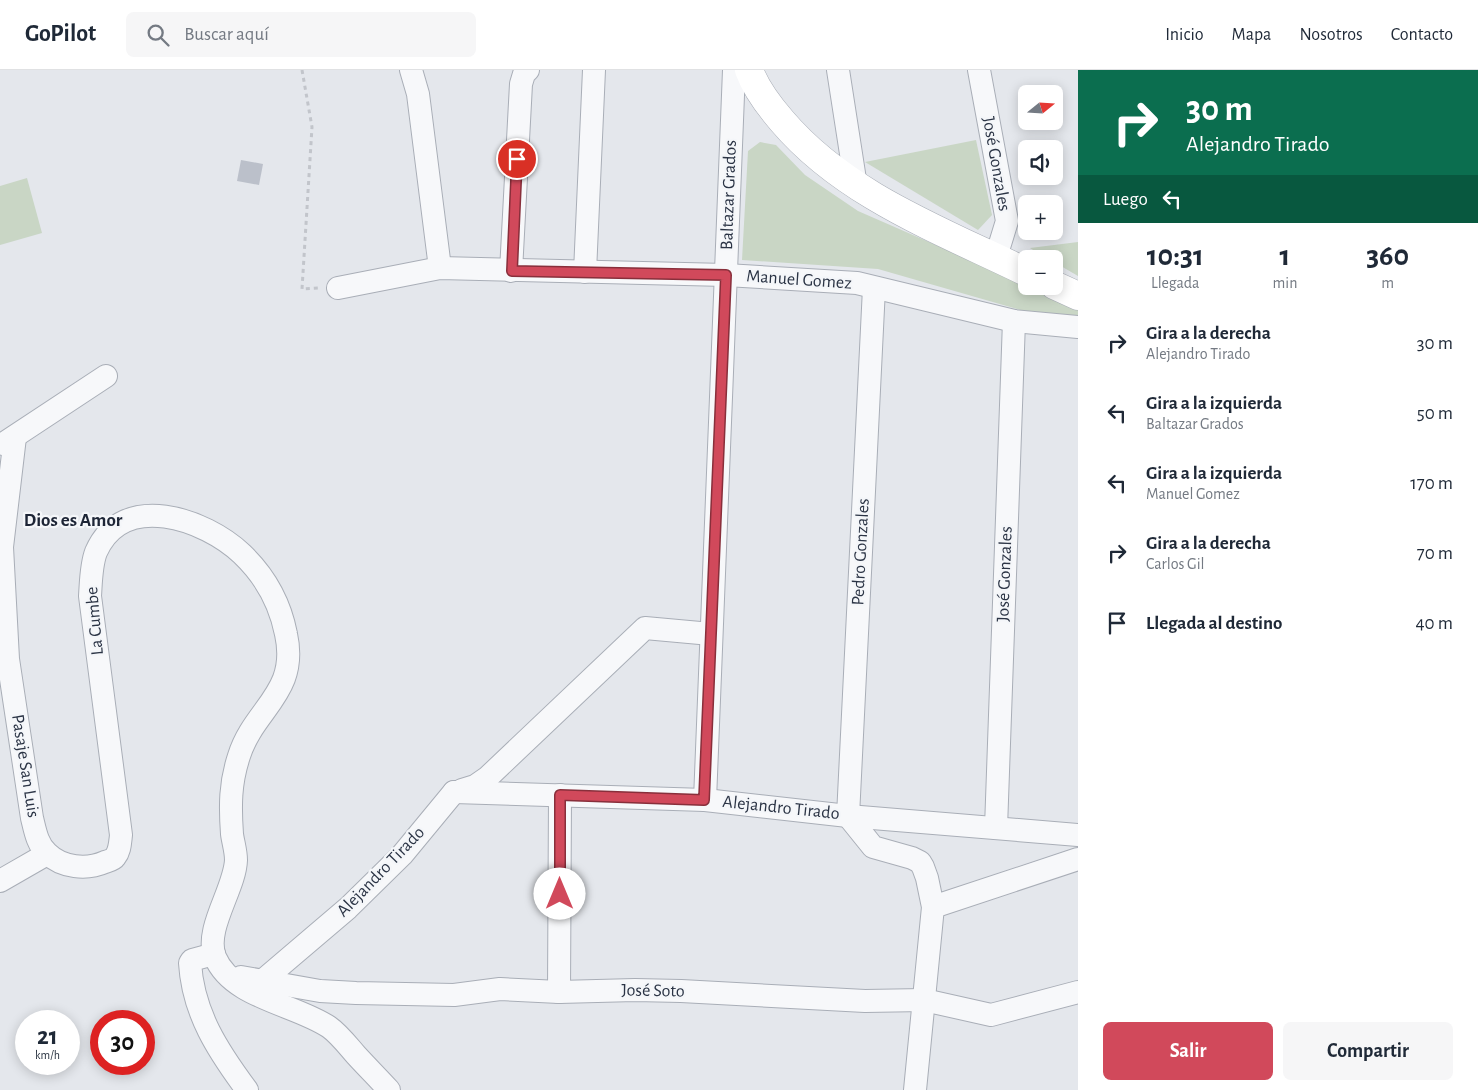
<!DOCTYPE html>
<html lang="es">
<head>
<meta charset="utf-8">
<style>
  :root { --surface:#fff; --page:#f6f6f7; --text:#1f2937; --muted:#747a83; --line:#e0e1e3; --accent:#d1495b }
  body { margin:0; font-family:"Alegreya Sans",sans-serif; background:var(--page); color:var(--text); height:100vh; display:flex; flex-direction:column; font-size:19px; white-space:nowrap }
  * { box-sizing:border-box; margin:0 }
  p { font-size:16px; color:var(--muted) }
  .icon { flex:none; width:28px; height:28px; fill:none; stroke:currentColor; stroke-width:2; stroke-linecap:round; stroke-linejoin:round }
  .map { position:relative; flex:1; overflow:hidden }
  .drawer { display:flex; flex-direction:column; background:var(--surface); width:400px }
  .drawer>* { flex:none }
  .top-card { background:#0b6e4f; color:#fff; overflow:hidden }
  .needle { width:32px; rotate:72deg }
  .buttons { position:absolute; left:1018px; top:15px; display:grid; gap:10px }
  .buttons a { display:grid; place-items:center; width:45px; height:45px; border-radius:8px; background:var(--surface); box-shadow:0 2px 12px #0003; font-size:25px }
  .speed { position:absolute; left:15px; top:940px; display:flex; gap:10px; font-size:25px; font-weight:700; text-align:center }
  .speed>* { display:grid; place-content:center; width:65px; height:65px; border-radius:50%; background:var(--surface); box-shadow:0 2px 12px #0003; line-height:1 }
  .speed small { font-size:12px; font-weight:400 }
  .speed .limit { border:8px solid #d22; background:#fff; color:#111 }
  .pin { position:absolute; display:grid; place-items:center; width:42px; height:42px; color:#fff; margin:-21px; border:2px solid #fff; border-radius:50%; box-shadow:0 1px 5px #0007 }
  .me { position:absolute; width:55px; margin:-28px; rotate:0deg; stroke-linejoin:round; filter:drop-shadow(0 0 4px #0008) }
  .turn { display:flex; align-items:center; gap:18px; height:105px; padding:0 25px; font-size:22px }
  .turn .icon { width:65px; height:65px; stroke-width:2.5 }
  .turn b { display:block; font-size:35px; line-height:42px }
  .then { display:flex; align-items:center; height:48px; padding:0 25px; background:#0003; gap:10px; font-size:19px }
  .eta { display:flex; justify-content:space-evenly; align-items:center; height:85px; text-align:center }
  .eta b { font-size:30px; font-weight:700; line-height:35px }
  .cta { display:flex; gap:10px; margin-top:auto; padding:10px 25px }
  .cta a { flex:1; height:58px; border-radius:8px; background:var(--accent); color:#fff; font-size:20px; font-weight:700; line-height:58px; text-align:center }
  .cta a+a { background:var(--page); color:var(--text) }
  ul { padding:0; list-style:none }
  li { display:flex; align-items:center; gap:15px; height:70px; padding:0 25px }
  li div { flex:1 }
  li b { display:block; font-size:19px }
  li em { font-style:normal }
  header { display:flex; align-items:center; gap:30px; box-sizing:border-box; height:70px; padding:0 25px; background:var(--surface); border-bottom:1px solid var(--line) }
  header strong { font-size:24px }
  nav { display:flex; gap:28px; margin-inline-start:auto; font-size:18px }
  .search { width:350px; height:45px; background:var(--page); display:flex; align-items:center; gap:12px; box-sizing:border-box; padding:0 18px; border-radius:8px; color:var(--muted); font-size:19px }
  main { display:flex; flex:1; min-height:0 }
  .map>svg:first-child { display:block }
  .green { fill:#c9d6c5 }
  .building { fill:#bbc0ca }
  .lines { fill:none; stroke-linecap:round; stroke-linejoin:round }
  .street-casing { stroke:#a9aeb7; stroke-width:24 }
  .secondary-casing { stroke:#a9aeb7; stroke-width:29 }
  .path { stroke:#c2c5cb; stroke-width:3; stroke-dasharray:4 4; stroke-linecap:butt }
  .street { stroke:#f7f8fa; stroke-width:22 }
  .secondary { stroke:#fff; stroke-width:28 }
  .route-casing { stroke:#882f3b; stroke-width:12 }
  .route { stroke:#d1495b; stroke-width:9 }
  .labels { text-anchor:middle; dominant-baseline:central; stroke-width:4.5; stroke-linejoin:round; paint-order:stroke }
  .street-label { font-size:18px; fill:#2b3445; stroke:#f4f6f9 }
  .neighbourhood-label { font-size:19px; font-weight:bold; fill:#1d2536; stroke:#f4f6f9 }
</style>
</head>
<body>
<header>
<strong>GoPilot</strong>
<div class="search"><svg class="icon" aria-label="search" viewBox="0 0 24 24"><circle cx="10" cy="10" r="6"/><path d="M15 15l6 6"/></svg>Buscar aquí</div>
<nav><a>Inicio</a><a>Mapa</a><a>Nosotros</a><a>Contacto</a></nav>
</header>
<main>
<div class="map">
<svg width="1078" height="1020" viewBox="0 0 1078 1020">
  <rect width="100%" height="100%" fill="#e4e7ec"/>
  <g class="green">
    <path d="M976 70 992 145 978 160 865 92Z"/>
    <path d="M760 72 776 75 805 105 858 141 961 186 1078 239V251L1024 241 878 199 742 190 748 81Z"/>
    <path d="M27 108 42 163 0 175V116Z"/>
    <path d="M1078 172V206L1054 192V189H1047L1030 178Z"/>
  </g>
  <path class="building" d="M241 90 263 94 259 115 237 111Z"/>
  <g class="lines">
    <defs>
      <g id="street">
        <path d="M411 0 418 24 440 198"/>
        <path d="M838 0 856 116"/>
        <path d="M979 0 1007 151 996 187"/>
        <path d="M511 201 521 14 524 4 528 0"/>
        <path d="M585 202 594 0"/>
        <path d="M338 218 440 198 726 205 857 213 1014 251 1078 257"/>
        <path d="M874 218 848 746 873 777 912 788 920 792 923 797 927 808 933 837 915 1020"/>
        <path d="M15 367 2 477 8 589 32 748C35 760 37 774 47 783 62 798 87 800 105 792 108 791 113 790 115 787 120 781 120 773 121 765L90 526C91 512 91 495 96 482 123 420 205 449 242 484 265 506 280 533 286 564 299 623 254 638 239 686 230 713 230 736 232 764 233 772 236 781 236 790 235 819 204 859 215 887 232 928 295 934 329 957 339 964 348 976 356 985 367 997 378 1008 389 1020"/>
        <path d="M3 374 106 306"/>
        <path d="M462 720 475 716 488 707 645 558 711 564"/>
        <path d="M454 722 705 730 848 746 1078 765"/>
        <path d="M705 730 734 0"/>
        <path d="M996 758 1014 251"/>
        <path d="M0 811 47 784"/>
        <path d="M933 837 1078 789"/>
        <path d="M214 884 192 890 190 893C193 943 218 981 247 1020"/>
        <path d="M241 907 320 921 356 923 454 925 500 919 559 922 635 920 681 921 865 931 924 930 991 945 1078 922"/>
        <path d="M261 912 348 838 402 785 454 722"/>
        <path d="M559 922 560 725"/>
      </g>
      <g id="secondary">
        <path d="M749 0C756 19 769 36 782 51 845 125 940 160 1026 202"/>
        <path d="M1054 215 1078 226"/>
      </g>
    </defs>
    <use href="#street" class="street-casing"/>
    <use href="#secondary" class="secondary-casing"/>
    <path class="path" d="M302 0 312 57 302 219 319 218"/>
    <use href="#street" class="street"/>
    <use href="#secondary" class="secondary"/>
  </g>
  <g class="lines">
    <defs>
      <path id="route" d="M517 89 512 201 726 205 704 730 560 725V824"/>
    </defs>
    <use href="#route" class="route-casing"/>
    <use href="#route" class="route"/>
  </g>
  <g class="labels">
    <g class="street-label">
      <text transform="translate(996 94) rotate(80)">José Gonzales</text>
      <text transform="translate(729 125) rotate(-88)">Baltazar Grados</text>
      <text transform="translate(799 210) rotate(4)">Manuel Gomez</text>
      <text transform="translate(861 482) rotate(-87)">Pedro Gonzales</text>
      <text transform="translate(1005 504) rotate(-88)">José Gonzales</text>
      <text transform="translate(95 551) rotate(-95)">La Cumbe</text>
      <text transform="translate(25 696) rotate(81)">Pasaje San Luis</text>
      <text transform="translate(781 738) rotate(6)">Alejandro Tirado</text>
      <text transform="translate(381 802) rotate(-46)">Alejandro Tirado</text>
      <text transform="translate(653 921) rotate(1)">José Soto</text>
    </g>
    <g class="neighbourhood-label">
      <text x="73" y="450">Dios es Amor</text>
    </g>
  </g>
</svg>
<div class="buttons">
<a><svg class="needle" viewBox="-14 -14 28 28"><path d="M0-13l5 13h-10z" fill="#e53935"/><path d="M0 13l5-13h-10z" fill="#747a83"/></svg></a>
<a><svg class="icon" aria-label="sound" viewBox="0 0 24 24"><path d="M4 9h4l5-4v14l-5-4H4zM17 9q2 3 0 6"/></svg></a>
<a>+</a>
<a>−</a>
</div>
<div class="speed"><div>21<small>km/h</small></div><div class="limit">30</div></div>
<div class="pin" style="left:517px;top:89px;background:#d93025"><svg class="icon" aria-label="arrive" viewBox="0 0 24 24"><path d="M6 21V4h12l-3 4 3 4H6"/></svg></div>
<svg class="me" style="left:560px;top:824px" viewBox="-20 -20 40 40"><circle r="19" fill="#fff"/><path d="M0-13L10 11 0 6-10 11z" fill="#d1495b"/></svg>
</div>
<section class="drawer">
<div class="top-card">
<div class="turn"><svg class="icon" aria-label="right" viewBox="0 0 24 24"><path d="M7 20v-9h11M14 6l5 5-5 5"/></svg><div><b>30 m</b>Alejandro Tirado</div></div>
<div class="then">Luego<svg class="icon" aria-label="left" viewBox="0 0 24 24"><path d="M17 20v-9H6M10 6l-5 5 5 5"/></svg></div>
</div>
<div class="eta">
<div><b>10:31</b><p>Llegada</p></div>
<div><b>1</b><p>min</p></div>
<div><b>360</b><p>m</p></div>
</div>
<ul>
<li><svg class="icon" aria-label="right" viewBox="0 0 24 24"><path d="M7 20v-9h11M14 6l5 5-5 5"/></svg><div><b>Gira a la derecha</b><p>Alejandro Tirado</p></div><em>30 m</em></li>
<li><svg class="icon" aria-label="left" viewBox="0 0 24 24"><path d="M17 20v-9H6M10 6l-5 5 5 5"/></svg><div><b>Gira a la izquierda</b><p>Baltazar Grados</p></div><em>50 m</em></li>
<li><svg class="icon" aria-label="left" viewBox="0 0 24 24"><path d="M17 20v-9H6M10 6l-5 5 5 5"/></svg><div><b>Gira a la izquierda</b><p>Manuel Gomez</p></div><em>170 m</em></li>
<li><svg class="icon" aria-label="right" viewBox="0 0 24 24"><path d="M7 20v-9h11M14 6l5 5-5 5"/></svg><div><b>Gira a la derecha</b><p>Carlos Gil</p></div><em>70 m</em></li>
<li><svg class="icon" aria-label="arrive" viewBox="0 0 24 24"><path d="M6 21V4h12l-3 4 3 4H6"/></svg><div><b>Llegada al destino</b></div><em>40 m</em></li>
</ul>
<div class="cta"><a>Salir</a><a>Compartir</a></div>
</section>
</main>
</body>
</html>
